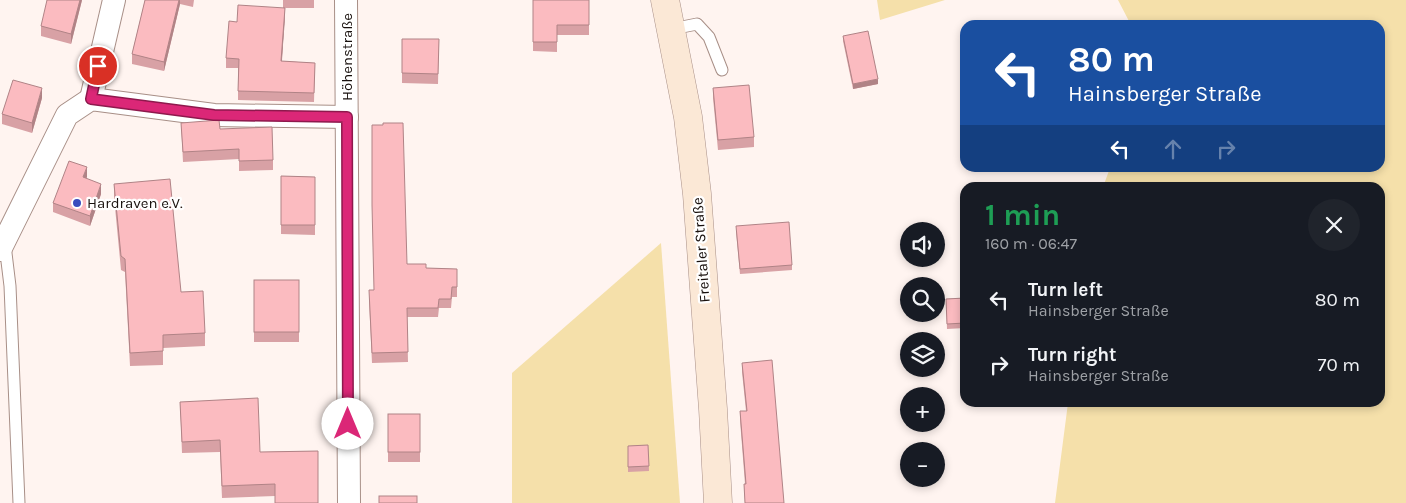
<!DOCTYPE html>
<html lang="en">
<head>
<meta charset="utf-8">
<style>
  :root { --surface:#171b24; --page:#20242c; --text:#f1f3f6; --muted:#9ea1a6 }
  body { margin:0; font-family:Karla,sans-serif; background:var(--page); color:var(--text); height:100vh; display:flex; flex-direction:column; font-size:19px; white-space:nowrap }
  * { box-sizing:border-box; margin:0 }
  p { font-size:16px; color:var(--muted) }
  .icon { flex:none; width:28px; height:28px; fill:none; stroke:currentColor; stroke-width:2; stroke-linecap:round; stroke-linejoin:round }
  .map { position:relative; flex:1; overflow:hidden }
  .side { position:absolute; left:960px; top:182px; width:425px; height:225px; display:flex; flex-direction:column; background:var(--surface); border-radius:15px; box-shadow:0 2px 8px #0003 }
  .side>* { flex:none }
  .banner { position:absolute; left:960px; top:20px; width:425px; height:152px; border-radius:15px; box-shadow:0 2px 8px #0003; background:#1a4fa0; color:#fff; overflow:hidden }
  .controls { position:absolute; left:900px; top:222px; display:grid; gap:10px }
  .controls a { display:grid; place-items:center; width:45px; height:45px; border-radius:50%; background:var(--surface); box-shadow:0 2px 8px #0003; font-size:25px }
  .pin { position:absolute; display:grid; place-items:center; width:42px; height:42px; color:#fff; margin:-21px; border:2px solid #fff; border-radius:50%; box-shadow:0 1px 5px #0007 }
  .me { position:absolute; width:55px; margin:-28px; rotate:0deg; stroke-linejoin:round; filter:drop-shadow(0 0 4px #0008) }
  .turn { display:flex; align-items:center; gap:18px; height:105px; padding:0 25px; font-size:22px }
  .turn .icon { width:65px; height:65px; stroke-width:2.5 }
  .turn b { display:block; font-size:35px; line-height:42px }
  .lanes { display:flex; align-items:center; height:48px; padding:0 25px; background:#0003; justify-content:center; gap:25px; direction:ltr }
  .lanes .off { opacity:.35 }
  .round { display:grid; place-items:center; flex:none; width:52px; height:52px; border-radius:26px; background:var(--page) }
  .summary { display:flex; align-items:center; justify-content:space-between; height:85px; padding:0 25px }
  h1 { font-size:30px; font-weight:700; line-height:38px; color:#1e9e55 }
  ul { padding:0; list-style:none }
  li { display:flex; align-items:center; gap:15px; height:65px; padding:0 25px }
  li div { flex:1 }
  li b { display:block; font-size:19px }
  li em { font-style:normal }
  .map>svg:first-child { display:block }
  .green { fill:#f5e0aa }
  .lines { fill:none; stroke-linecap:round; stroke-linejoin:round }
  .service-casing { stroke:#a88f87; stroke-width:13 }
  .minor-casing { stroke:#a88f87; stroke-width:24 }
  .secondary-casing { stroke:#a88f87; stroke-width:29 }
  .service { stroke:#fff; stroke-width:11 }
  .minor { stroke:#fff; stroke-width:22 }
  .secondary { stroke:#fbe8d6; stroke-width:28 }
  .wall { fill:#d8a1a5 }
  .shaded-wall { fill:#b08386 }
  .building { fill:#fbbbc0; stroke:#b08386 }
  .route-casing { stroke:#8e194d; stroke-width:12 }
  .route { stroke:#db2777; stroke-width:9 }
  .poi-dot { fill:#394bbe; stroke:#fff; stroke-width:2 }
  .labels { text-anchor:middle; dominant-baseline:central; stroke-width:4.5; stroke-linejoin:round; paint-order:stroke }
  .street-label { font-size:15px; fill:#18100d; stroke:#fff }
  .poi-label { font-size:15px; fill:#18100d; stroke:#fff; text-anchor:start }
</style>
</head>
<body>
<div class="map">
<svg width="1406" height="503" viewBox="0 0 1406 503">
  <rect width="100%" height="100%" fill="#fff4f0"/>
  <g class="green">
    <path d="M877 0H945L880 20Z"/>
    <path d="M1118 0H1406V503H1055L1068 403 1380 402V188L1103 187 1110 168H1380V25H1131Z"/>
    <path d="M661 243 680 503H512V373Z"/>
  </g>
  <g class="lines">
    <defs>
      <g id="service">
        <path d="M672 29 697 24 709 37 722 70"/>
        <path d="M5 245 10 286 19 503"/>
      </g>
      <g id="minor">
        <path d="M346 0 349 503"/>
        <path d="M91 99 114 0"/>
        <path d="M0 250 67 115 91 99 214 115 347 117"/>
      </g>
      <path id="secondary" d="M665 0 688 117 697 194 713 409 718 503"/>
    </defs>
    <use href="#service" class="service-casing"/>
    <use href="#minor" class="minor-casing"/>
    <use href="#secondary" class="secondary-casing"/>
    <use href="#service" class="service"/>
    <use href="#minor" class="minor"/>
    <use href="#secondary" class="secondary"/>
  </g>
  <g class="wall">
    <path d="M82 0 71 44 41 36V26Z"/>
    <path d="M145 0H194L193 7 180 4 164 71 132 64V54Z"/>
    <path d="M283 0H314V8H285L282 61 315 63 314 102 238 100V68H226V58L237 22 283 8Z"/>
    <path d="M533 0H589V35H557V52L533 51Z"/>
    <path d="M843 36 878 84 853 89 843 41Z"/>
    <path d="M402 39H439L438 84 402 83Z"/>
    <path d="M713 88 754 137V147L718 150 713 98Z"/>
    <path d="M42 98 32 133 2 124V114Z"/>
    <path d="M181 123 220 129 273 160V170L239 171V159L183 162Z"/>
    <path d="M281 176 315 177V235L281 234Z"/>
    <path d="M87 177 86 178 101 194 90 226 53 212V203Z"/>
    <path d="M114 184 205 333V346L163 348V365L130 366 125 272 121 270 114 197Z"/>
    <path d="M736 231 792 265V270L740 274Z"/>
    <path d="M407 264 426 268 457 269V297H452L451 308H439L438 317H407L408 362 372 363 369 300 374 290Z"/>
    <rect x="254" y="280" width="45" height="62"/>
    <path d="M965 298V328L947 329 946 299Z"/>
    <path d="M742 363 784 503H745L744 484H745L740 420V411H746L742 372Z"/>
    <path d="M180 402 260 452 318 451 275 496 222 498 220 452 182 453Z"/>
    <rect x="388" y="414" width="32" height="48"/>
    <path d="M648 445 649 471 628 472V446Z"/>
  </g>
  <g class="shaded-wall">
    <path d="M80 0H82L71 44V34Z"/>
    <path d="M179 0H180V4L164 71V62Z"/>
    <path d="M285 8V18L281 71V61Z"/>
    <path d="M878 79V84L853 89V84Z"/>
    <path d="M42 88V98L32 133V123Z"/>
    <path d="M87 167V177L83 187V177Z"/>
    <path d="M101 184V194L90 226V216Z"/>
  </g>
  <g class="building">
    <path d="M47 0H80L71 34 41 26Z"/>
    <path d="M145 0H179L164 62 132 54Z"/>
    <path d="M533 0H589V25H557V42H533Z"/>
    <path d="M238 5 285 8 281 61 315 63 314 93 238 91 239 59 226 58 229 21 237 22Z"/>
    <path d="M868 31 878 79 853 84 843 36Z"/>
    <path d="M402 39H439L438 74 402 73Z"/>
    <path d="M13 80 42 88 32 123 2 114Z"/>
    <path d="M749 85 754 137 718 140 713 88Z"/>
    <path d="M219 120 220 129 272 127 273 160 239 161V149L183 152 181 123Z"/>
    <path d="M383 123H403L407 264H426V268L457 269V287H452L451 299H439L438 308H407L408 352 372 353 369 290H374L372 205V125H383Z"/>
    <path d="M69 161 87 167 83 177 101 184 90 216 53 203Z"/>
    <path d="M281 176 315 177V225H281Z"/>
    <path d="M170 179 181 292 203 291 205 333 163 335V351L130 353 125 259 121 256 114 184Z"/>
    <path d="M789 222 792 265 740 269 736 226Z"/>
    <rect x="254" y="280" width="45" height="52"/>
    <path d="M965 298V323L947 324 946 299Z"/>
    <path d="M772 360 784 503H745L744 484H746L740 411H747L742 363Z"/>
    <path d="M258 398 260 452 318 451V503H275V484L222 486 220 440 182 442 180 402Z"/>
    <rect x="388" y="414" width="32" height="38"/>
    <path d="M648 445 649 466 628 467V446Z"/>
    <rect x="379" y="496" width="38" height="7"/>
  </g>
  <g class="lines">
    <defs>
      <path id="route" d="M98 66 91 99 214 115 347 117 348 424"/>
    </defs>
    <use href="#route" class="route-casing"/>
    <use href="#route" class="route"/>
  </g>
  <circle class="poi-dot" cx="77" cy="203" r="5"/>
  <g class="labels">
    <g class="street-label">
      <text transform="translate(347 57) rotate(-90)">Höhenstraße</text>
      <text transform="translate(701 250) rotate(-94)">Freitaler Straße</text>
    </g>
    <g class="poi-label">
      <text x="87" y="203">Hardraven e.V.</text>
    </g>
  </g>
</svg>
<div class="controls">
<a><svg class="icon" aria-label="sound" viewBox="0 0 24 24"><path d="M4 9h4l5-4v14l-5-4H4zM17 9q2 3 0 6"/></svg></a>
<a><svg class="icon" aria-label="search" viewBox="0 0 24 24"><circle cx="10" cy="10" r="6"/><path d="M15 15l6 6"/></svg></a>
<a><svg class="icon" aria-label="layers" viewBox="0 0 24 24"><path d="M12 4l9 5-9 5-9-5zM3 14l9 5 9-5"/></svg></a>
<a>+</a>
<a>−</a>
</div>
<div class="pin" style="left:98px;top:66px;background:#d93025"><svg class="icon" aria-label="arrive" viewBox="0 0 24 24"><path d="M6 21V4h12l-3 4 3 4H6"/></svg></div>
<svg class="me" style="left:348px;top:424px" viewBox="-20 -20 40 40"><circle r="19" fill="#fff"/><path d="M0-13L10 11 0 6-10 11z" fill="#db2777"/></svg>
<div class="banner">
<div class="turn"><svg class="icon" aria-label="left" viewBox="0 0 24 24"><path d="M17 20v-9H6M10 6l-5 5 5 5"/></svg><div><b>80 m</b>Hainsberger Straße</div></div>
<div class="lanes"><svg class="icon" aria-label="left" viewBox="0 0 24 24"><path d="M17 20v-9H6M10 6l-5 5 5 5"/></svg><svg class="icon off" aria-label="ahead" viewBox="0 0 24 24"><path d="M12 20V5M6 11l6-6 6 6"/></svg><svg class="icon off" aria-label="right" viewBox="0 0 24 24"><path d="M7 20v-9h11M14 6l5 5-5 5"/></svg></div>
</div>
<section class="side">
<div class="summary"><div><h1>1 min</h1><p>160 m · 06:47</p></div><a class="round"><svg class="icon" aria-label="close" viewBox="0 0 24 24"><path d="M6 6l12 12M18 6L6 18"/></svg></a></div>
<ul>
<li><svg class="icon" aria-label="left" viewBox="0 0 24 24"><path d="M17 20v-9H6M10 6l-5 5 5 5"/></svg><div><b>Turn left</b><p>Hainsberger Straße</p></div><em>80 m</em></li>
<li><svg class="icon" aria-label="right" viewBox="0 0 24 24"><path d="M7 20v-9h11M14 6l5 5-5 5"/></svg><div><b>Turn right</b><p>Hainsberger Straße</p></div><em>70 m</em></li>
</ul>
</section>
</div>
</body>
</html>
